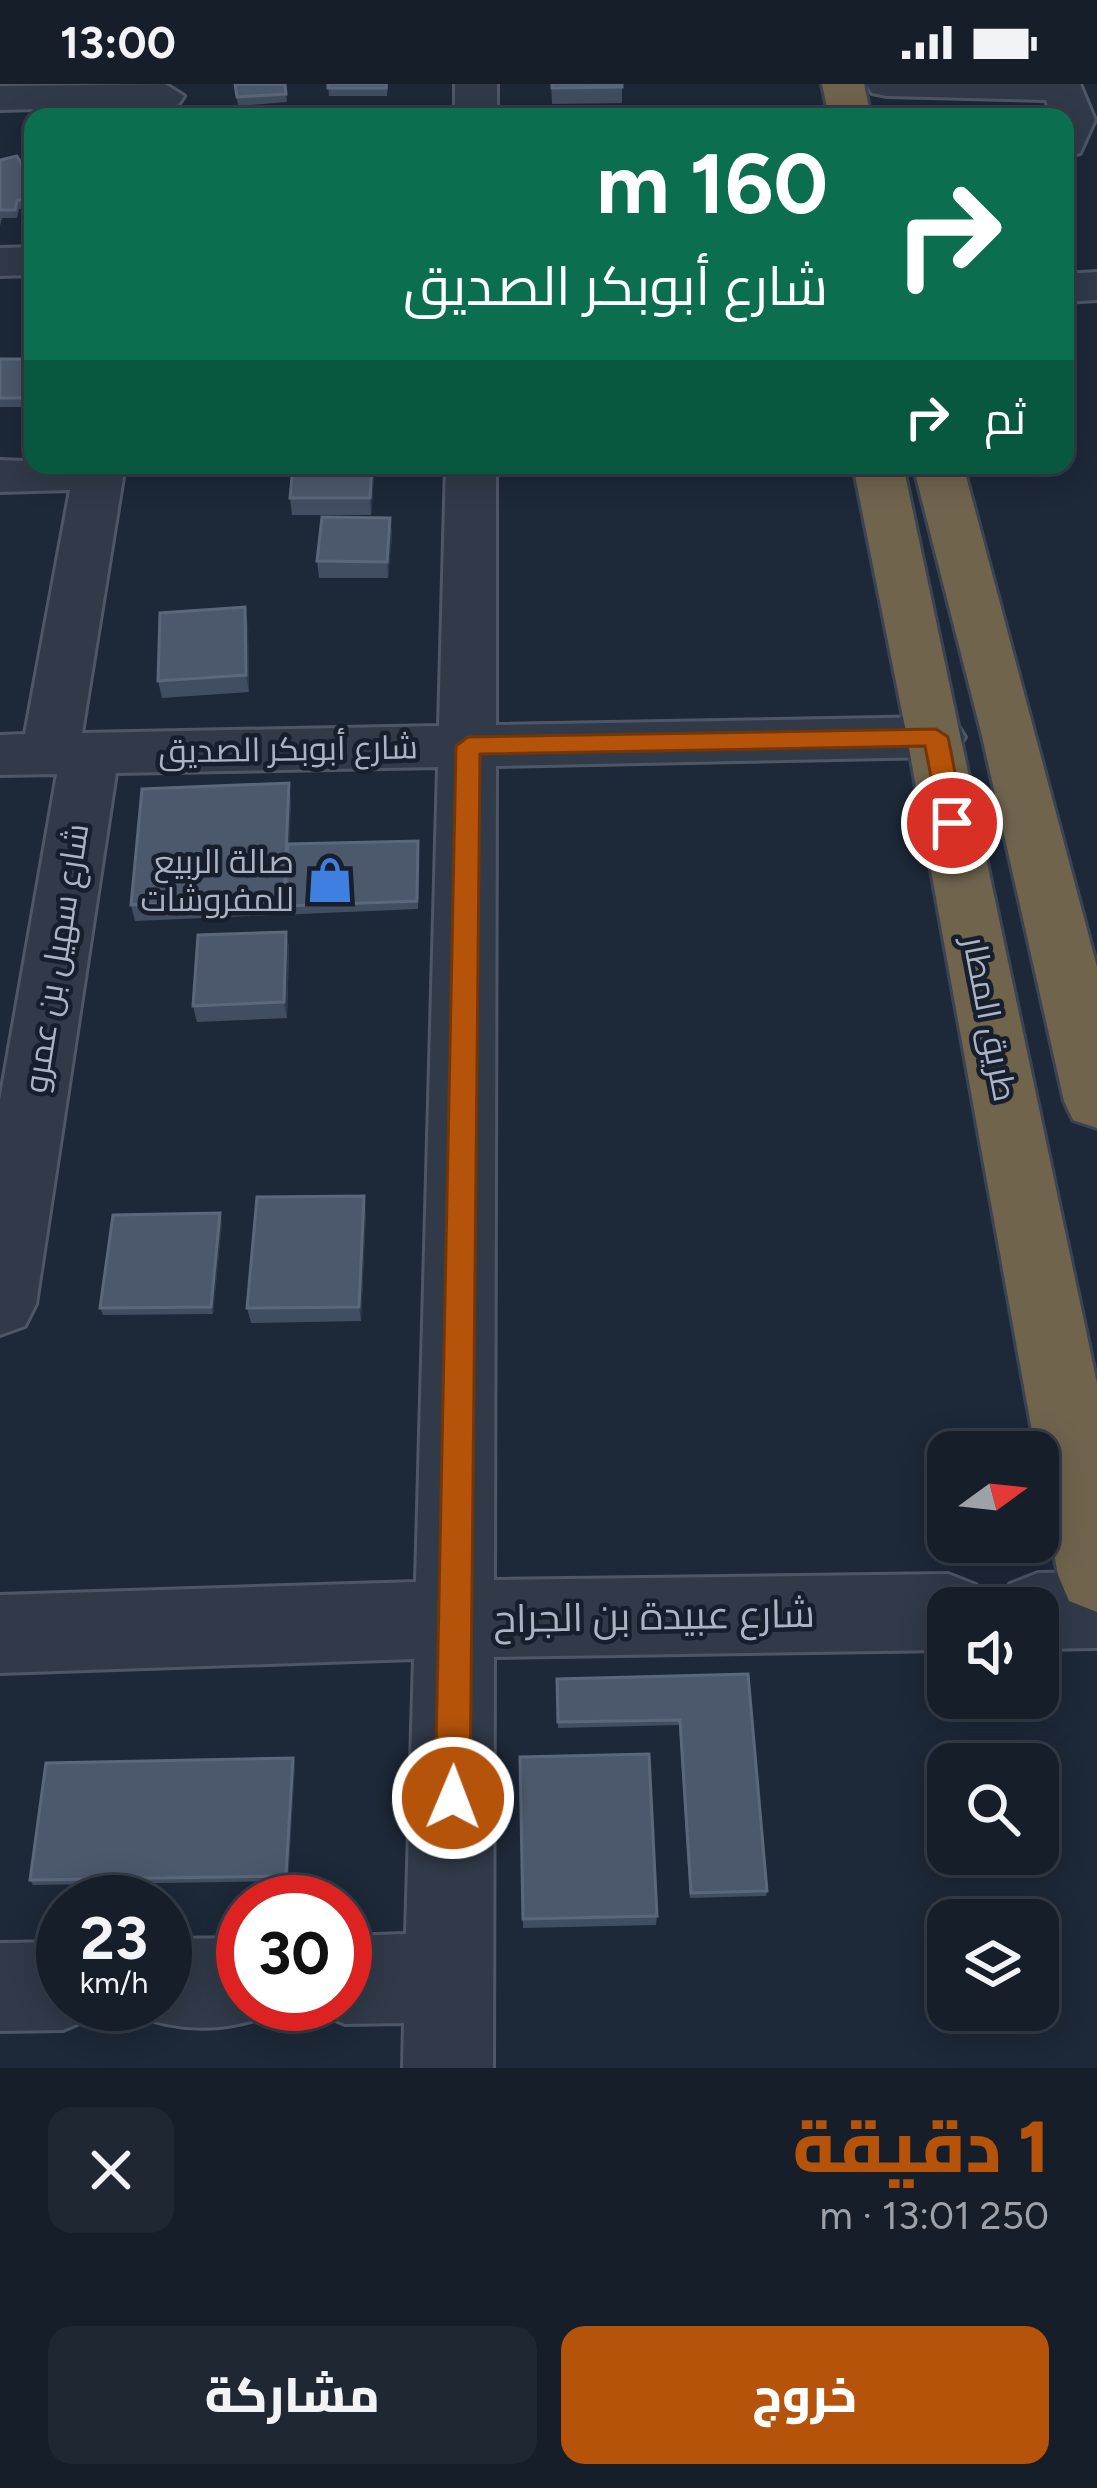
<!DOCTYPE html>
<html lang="ar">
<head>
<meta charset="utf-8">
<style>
  :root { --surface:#161e2a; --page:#1f2732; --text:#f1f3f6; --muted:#9ea2a8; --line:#353c47; --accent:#b45309 }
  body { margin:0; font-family:Figtree,Cairo,sans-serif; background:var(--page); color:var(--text); direction:rtl; height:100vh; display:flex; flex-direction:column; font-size:45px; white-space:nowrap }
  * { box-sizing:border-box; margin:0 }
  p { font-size:39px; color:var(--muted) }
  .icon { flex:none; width:66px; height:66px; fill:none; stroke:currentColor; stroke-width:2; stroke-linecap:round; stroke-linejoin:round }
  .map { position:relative; height:1984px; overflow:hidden; direction:ltr }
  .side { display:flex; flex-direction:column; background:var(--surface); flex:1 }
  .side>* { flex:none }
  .banner { position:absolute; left:24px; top:24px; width:1050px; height:366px; border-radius:24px; box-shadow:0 6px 30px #0003,0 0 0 3px var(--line); direction:rtl; background:#0b6e4f; color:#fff; overflow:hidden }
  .needle { width:78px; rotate:75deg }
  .tools { position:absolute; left:927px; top:1347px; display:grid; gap:24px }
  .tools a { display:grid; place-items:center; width:132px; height:132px; border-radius:24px; background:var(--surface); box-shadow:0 6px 30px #0003,0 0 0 3px var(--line); font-size:60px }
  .speed { position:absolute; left:36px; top:1791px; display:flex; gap:24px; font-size:60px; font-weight:700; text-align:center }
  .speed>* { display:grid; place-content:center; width:156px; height:156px; border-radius:50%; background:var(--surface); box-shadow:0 6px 30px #0003,0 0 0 3px var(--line); line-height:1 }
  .speed small { font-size:30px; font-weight:400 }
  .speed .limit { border:18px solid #d22; background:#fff; color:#111 }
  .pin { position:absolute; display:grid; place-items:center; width:102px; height:102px; color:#fff; margin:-51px; border:6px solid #fff; border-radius:50%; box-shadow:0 3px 12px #0007 }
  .me { position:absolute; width:132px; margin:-66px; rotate:1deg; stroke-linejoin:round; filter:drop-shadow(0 0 9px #0008) }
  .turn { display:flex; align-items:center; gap:42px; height:252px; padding:0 48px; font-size:54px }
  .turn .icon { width:156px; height:156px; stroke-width:2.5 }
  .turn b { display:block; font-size:84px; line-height:102px }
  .then { display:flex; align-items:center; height:114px; padding:0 48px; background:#0003; gap:24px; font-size:45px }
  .round { display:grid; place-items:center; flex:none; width:126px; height:126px; border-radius:24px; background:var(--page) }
  .overview { display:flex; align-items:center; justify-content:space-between; height:204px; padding:0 48px }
  h1 { font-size:72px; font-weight:800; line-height:90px; color:var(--accent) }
  .action { display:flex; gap:24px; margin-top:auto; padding:24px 48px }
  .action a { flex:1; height:138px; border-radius:24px; background:var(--accent); color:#fff; font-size:48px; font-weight:800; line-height:138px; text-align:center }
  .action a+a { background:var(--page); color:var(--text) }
  .status { display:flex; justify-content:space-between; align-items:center; height:84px; padding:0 60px; background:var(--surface); direction:ltr }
  .status svg { height:33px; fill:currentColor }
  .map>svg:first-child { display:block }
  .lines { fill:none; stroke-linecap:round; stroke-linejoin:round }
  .minor-casing { stroke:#4f5767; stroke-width:6 }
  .highway-casing { stroke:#3c4453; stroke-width:6 }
  .minor { fill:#313a49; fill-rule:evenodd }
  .highway { fill:#70644d; fill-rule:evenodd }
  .wall { fill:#414e61 }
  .shaded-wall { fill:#2e3a4c }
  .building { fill:#4c596c; stroke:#5b677a; stroke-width:3 }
  .route { fill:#b45309; stroke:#753606; stroke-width:3 }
  .labels { text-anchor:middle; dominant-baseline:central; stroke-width:9; stroke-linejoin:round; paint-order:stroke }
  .street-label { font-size:33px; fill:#abb4c6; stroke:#171f2d }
  .poi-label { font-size:33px; fill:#abb4c6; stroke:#171f2d; text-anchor:end }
  .near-street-label { font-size:39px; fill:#abb4c6; stroke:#171f2d }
</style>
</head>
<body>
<div class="status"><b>13:00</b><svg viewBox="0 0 49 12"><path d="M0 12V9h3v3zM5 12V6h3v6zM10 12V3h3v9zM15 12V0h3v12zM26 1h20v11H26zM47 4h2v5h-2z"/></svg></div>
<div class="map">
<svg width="1097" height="1984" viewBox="0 0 1097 1984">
  <rect width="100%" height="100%" fill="#1d2838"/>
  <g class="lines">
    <defs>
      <g id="minor">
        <path d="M165 0 184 12 178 21 0 26V2Z"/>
        <rect x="455" y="0" width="42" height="33"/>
        <path d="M866 0H1080L1095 36 1080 69 1065 73V33H1052L1046 16 887 12 872 9Z"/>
        <path d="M33 163V191L0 192V164Z"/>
        <path d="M1097 188V216L1065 218V190Z"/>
        <path d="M0 376 125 381 82 649 439 642 446 381H496V641L936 633 956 639 965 653 956 667 936 673 496 682 494 1496 948 1490 976 1501 986 1524H948V1566L494 1573 493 1984H403L404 1939 345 1940 314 1927 311 1920H345V1852L406 1850 414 1575 0 1589V1511L416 1498 438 683 116 689 36 1220 25 1242 0 1251V1016L57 690 0 691V651L25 650 70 406 0 408Z"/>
        <path d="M1097 1488V1564L1038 1565V1524H1000L1010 1500 1038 1489Z"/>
        <path d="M243 1854V1920H278L274 1929C229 1948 179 1949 134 1930L129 1920H165V1855Z"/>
        <path d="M63 1858V1920H100L94 1933 63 1946 0 1947V1859Z"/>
      </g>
      <g id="highway">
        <path d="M822 0H864L871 33H829Z"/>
        <path d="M853 381H903L1097 1299V1528L1069 1517 1058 1491 907 653Z"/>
        <path d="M913 381H963L1097 883V1044L1073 1036 1064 1017 982 652Z"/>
      </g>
    </defs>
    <use href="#minor" class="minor-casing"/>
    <use href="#highway" class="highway-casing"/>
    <use href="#minor" class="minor"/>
    <use href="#highway" class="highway"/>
  </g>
  <g class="wall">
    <path d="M235 0H285L287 18 238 22Z"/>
    <path d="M328 0H388L387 12H329Z"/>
    <path d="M551 0H622V19L552 20Z"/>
    <path d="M0 76 25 86H33V125H19L17 134H2L0 142Z"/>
    <path d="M0 275H33V295L26 323H0Z"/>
    <path d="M293 381H375L371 431H292L290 414Z"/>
    <path d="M390 434 392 451 388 494H319L317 477Z"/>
    <path d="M248 540 249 608 162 614 158 597Z"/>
    <path d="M291 716 289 760 418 757V825L135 837 131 821Z"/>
    <path d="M286 848 289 864 287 934 197 938 193 922Z"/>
    <path d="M366 1127 361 1237 251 1239 247 1224Z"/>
    <path d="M222 1137 213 1230 103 1231 100 1224Z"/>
    <path d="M748 1590 767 1807 766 1812 690 1814 679 1641 558 1644 557 1595Z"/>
    <path d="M520 1673 657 1832 656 1841 523 1844Z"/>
    <path d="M293 1674 295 1679 288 1797 33 1801 30 1796Z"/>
  </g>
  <g class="shaded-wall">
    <path d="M33 278V295L26 323 24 314Z"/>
    <path d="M372 381H375L371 431 370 414Z"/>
    <path d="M390 434 392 451 388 494 387 478Z"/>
    <path d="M245 523 248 540 249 608 246 591Z"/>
    <path d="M289 699 291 716 287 822H285Z"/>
    <path d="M286 848 289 864 287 934 284 918Z"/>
    <path d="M364 1112 366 1127 361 1237 359 1223Z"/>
    <path d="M220 1129 222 1137 213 1230 211 1223Z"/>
    <path d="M293 1674 295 1679 288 1797 286 1792Z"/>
  </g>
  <g class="building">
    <path d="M235 0H285L286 10 237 13Z"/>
    <rect x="328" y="0" width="58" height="4"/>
    <path d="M552 0H622V3L552 4Z"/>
    <path d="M17 72 25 86H33L32 116H17L15 126H0V76Z"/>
    <path d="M0 275H33L24 314H0Z"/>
    <path d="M293 381H372L370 414H290Z"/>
    <path d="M322 433 390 434 387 478 317 477Z"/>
    <path d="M245 523 246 591 158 597 160 529Z"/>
    <path d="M289 699 284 815 131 821 142 705Z"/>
    <path d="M418 757 417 817 285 822 288 760Z"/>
    <path d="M286 848 284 918 193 922 198 851Z"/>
    <path d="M364 1112 359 1223 247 1224 257 1113Z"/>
    <path d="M220 1129 211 1223 100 1224 113 1131Z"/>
    <path d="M748 1590 767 1807 691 1809 680 1636 558 1638 557 1595Z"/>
    <path d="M649 1670 657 1832 523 1835 520 1673Z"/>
    <path d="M293 1674 286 1792 30 1796 46 1679Z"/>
  </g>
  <path class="route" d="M936 645 948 653 965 739 952 748 940 739 925 662 480 670 470 1714 465 1726 453 1731 440 1726 435 1714 456 662 468 653Z"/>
  <defs>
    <symbol id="shop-bare" viewBox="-9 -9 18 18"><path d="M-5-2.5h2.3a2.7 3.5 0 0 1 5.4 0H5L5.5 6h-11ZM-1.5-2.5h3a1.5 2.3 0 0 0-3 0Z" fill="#3f7fe0" stroke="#171f2d" stroke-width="2.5" paint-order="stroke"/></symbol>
  </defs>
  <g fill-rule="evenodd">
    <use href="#shop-bare" x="297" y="763" width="66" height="66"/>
  </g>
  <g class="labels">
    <g class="street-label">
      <text transform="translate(288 665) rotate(-1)">شارع أبوبكر الصديق</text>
      <text transform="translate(56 874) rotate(-81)">شارع سهيل بن عمرو</text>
      <text transform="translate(990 935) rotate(79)">طريق المطار</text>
    </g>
    <g class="poi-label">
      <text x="294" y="777">صالة الربيع<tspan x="294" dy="38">للمفروشات</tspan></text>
    </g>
    <g class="near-street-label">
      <text transform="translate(654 1532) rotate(-1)">شارع عبيدة بن الجراح</text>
    </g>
  </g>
</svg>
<div class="tools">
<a><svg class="needle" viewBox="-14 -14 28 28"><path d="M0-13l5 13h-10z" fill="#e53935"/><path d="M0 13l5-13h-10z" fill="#9ea2a8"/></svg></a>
<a><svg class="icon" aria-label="sound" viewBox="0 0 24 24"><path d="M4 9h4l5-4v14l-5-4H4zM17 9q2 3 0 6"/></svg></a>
<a><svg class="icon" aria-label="search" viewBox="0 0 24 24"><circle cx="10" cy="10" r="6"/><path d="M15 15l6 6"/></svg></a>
<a><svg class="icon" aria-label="layers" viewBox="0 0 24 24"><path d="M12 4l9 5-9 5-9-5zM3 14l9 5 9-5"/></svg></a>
</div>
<div class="speed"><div>23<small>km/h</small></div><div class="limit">30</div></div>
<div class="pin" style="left:952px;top:739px;background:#d93025"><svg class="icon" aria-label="arrive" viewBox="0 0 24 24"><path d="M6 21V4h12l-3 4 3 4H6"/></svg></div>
<svg class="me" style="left:453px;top:1714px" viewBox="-20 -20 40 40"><circle r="17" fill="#b45309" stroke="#fff" stroke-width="3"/><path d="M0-11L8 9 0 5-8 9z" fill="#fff"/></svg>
<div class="banner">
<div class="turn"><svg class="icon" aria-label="right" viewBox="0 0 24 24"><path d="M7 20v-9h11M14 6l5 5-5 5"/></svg><div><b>160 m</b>شارع أبوبكر الصديق</div></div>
<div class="then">ثم<svg class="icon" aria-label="right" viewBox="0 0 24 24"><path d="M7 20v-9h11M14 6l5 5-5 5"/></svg></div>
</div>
</div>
<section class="side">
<div class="overview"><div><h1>1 دقيقة</h1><p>250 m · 13:01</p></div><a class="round"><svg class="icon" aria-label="close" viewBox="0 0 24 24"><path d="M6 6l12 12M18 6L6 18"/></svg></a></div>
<div class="action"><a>خروج</a><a>مشاركة</a></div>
</section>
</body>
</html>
